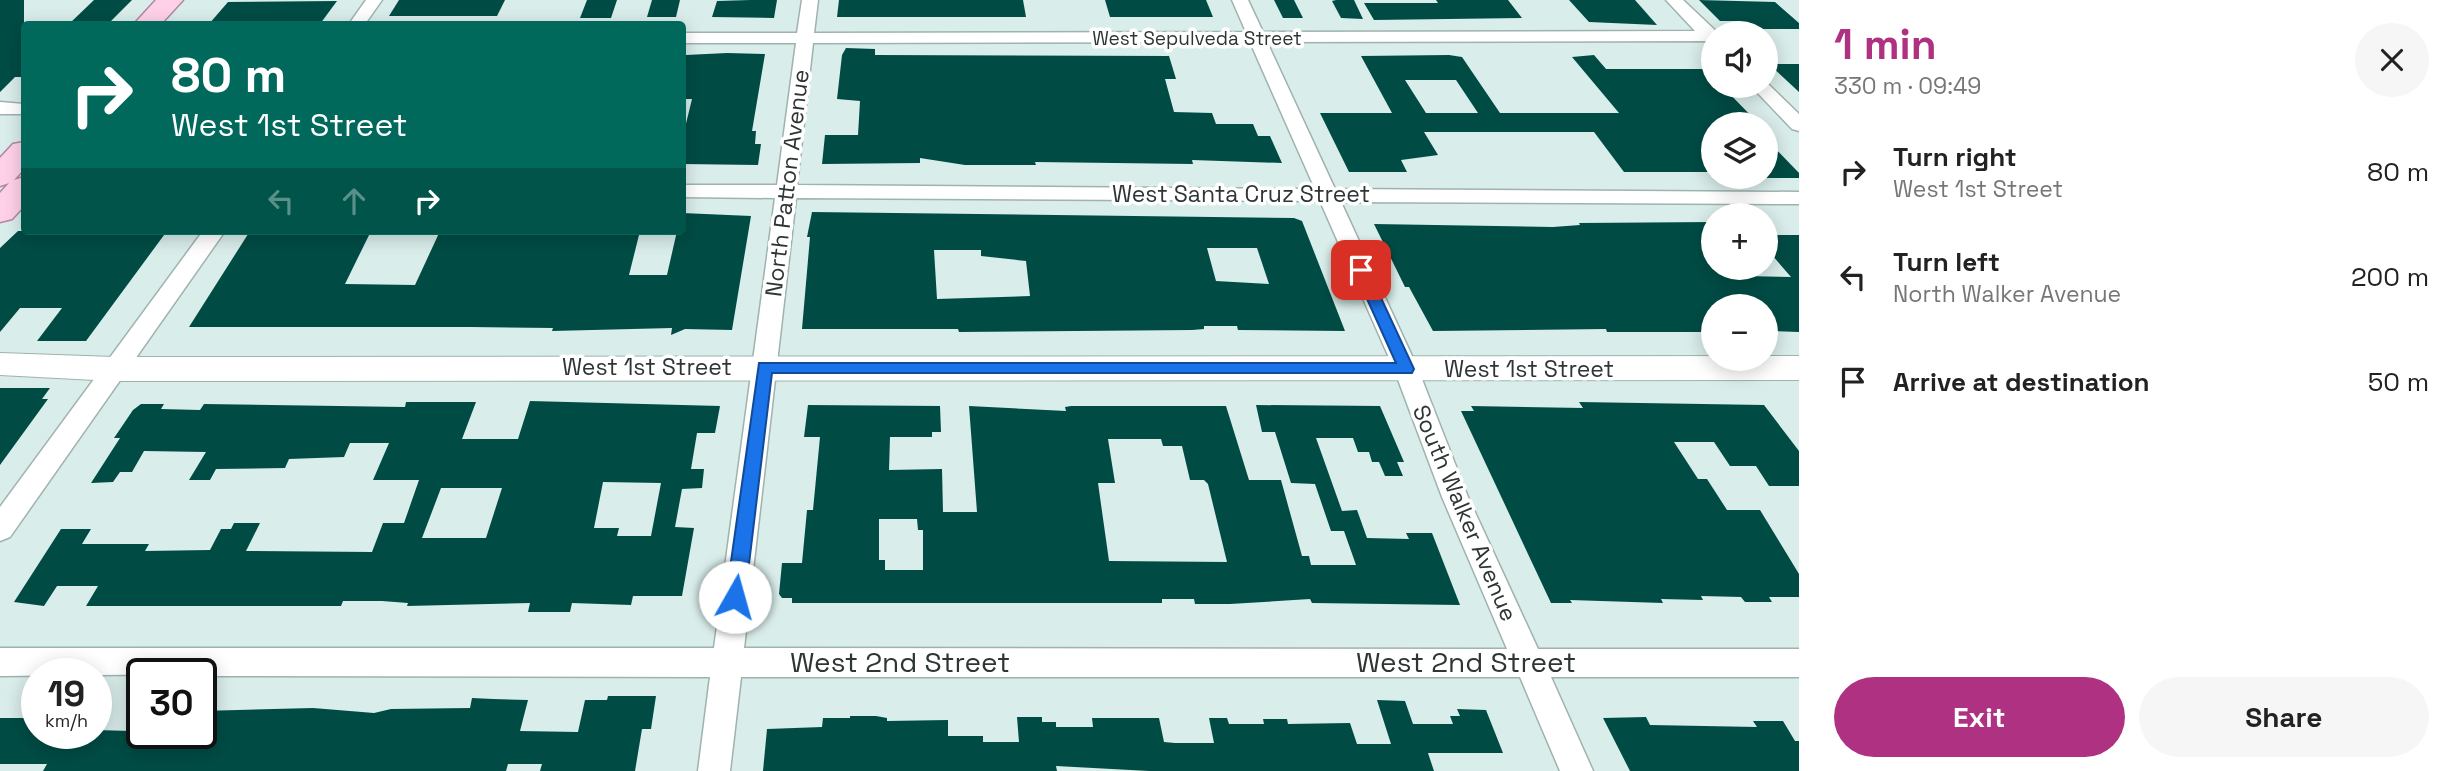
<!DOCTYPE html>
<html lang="en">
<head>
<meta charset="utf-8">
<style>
  :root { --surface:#fff; --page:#f6f6f6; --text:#222; --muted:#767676; --accent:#af3181 }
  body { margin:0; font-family:"Space Grotesk",sans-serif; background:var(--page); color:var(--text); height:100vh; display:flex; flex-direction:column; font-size:26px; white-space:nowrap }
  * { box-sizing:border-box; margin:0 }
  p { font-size:23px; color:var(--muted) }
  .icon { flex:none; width:38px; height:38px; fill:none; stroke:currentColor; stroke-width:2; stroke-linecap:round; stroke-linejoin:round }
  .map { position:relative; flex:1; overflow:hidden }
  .panel { display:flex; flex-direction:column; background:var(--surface); width:665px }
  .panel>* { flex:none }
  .guide { position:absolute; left:21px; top:21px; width:665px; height:214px; border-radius:7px; box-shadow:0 4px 18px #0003; background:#00695c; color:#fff; overflow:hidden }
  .buttons { position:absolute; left:1701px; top:21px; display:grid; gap:14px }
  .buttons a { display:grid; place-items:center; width:77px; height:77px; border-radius:50%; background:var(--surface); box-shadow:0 4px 18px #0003; font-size:35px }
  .speed { position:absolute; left:21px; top:658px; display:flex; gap:14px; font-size:35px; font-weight:700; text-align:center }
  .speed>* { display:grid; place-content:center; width:91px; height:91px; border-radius:50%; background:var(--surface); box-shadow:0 4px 18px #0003; line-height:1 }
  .speed small { font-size:18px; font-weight:400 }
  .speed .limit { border:4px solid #111; border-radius:10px; background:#fff; color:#111 }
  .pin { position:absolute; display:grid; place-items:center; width:60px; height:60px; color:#fff; margin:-30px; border-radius:14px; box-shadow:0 4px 10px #0006 }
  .me { position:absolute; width:77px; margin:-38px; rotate:7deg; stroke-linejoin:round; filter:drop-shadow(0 0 5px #0008) }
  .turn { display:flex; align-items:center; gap:24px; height:147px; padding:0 35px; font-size:32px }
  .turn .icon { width:91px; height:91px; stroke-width:2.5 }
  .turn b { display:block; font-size:49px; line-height:60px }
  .lanes { display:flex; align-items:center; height:66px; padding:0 35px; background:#0003; justify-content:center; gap:35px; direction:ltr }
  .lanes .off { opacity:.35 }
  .round { display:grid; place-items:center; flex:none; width:74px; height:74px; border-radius:37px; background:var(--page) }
  .head { display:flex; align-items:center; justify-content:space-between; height:119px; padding:0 35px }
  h1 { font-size:42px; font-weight:700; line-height:52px; color:var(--accent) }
  .primary-button { display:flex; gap:14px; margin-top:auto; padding:14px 35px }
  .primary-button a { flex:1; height:80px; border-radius:42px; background:var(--accent); color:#fff; font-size:28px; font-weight:700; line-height:80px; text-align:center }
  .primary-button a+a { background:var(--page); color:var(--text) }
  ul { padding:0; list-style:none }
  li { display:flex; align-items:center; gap:21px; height:105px; padding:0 35px }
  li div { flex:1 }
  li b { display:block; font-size:26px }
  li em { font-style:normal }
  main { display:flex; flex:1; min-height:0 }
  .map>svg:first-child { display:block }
  .building { fill:#004c45; fill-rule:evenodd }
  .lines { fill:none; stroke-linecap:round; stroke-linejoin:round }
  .minor-casing { stroke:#9fb2ae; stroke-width:3 }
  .tertiary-casing { stroke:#9fb2ae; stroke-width:2 }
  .primary-casing { stroke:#b586a1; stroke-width:3 }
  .minor { fill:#fff; fill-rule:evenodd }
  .tertiary { fill:#fff; fill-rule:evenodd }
  .primary { fill:#fed1e9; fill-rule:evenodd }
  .route { fill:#1a73e8; stroke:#114b97; stroke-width:2 }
  .labels { text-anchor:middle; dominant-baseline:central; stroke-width:7; stroke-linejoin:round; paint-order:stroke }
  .far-street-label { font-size:19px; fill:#2e3534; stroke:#fff }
  .street-label { font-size:23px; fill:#2e3534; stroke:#fff }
  .near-street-label { font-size:28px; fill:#2e3534; stroke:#fff }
</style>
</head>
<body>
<main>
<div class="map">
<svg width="1799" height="771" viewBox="0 0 1799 771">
  <rect width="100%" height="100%" fill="#d9edea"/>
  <g class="building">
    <path d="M0 0H24V77H15L0 92Z"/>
    <path d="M94 0H132L111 21 101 24H69Z"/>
    <path d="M399 0H505L497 16H389Z"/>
    <path d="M587 0H617L611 18H580Z"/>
    <path d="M652 0H680L676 17H647Z"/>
    <path d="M750 0H777L774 18 712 17 717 1Z"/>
    <path d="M839 0H1023L1026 17H837Z"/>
    <path d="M1105 0H1206L1213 17H1110Z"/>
    <path d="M1274 0H1294L1303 18H1283Z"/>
    <path d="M1336 0H1354L1363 19 1341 18 1332 1Z"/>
    <path d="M1436 0H1508L1522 18 1374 20 1364 3H1438Z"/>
    <path d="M1569 0H1635L1657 25 1589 22Z"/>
    <path d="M1699 0 1775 2 1799 23V29H1746L1738 21H1720Z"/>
    <path d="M337 1 320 24H209L228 2Z"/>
    <path d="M846 48 875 49V55L1169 56 1176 79H1165L1174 112 1212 113 1216 124H1253L1258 136H1270L1282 163 1192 160 1193 164 1035 162 1036 165H965L920 158V163L822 164 825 135H858L860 101 837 99 842 55Z"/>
    <path d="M727 53 765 54 752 131H756L755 144H761L758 165 682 164V140L692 99H682L686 55Z"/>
    <path d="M1449 55 1462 57 1500 113H1619L1572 57 1594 55 1606 69H1706L1713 77V88H1724L1759 124H1713V172H1624L1594 132H1424L1438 155 1401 160 1407 172H1349L1320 113H1392L1361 56ZM1405 80H1456L1478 113H1426Z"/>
    <path d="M1769 64H1799V92Z"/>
    <path d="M1766 139 1799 173V178H1766Z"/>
    <path d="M812 212 1294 218 1302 221 1345 331 1238 330 1237 326H1204V329L1192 330 959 332 958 329H802L810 237H807ZM1207 248H1257L1269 284 1216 281ZM934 250H981V256L1026 261 1030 296 937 299Z"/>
    <path d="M682 213 751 216 732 330 685 329 671 335 672 328 552 331 553 328 471 327H189L250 231H371L345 284 415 285 440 231H640L629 275H667L677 231H682Z"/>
    <path d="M1713 222V268H1735L1742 276 1791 277 1766 248V235H1799V332L1771 331 1766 325V306H1713V332H1607L1606 329 1433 331 1409 287H1405L1374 224 1553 227 1580 225 1579 223Z"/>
    <path d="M18 231H82L78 235 167 231 86 341H37L62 308H20L0 332V248Z"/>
    <path d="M0 388H50L42 399H48L0 465Z"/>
    <path d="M530 401 720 406 715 433H697L691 469H704L702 488 682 489 675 527 694 528 682 596H633L631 605 572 603 570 612H528L530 603 407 606 408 603 382 601H343L341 606H86L98 586H57L44 606 14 602 61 529H91L82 544H149L145 551 210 550 221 529H231L234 523H260L246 551 372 552 383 523H404L419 480H373L389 443H350L344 457 289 459 285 468 216 469 210 480H189L206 452 144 451 132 472H120L113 482 91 483 120 438H114L133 410 141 404H164L161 409 200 410 204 404 405 407 406 402H476L462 439H518ZM603 482 661 483 651 536H617L619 528H594ZM441 488H502L486 538H422Z"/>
    <path d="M1579 402 1764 405 1799 451V486H1769L1756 466H1730L1714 442H1674L1698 479H1707L1727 510H1760L1799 574V597H1769L1772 602H1745L1741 597 1701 596 1703 600 1661 599 1663 603 1570 600 1572 603H1551L1461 411H1474L1471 406 1583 408Z"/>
    <path d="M808 405 940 406 941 432H932V437H890L889 470 942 469 943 512H977L969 406 1066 411 1065 407 1071 406H1226L1249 480H1281L1302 556H1309L1311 565H1356L1344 531H1331L1315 484 1291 483 1275 432H1262L1256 405 1380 406 1404 462H1397L1403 476H1385L1379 462H1372L1369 452H1358L1353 438H1316L1342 511 1357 510 1367 538 1409 539 1406 533H1432L1460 605 1312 603 1310 599 1230 604H1195L1194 599H1162V603H792V598H782L779 594 782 563H802L807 510H813L820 437H804ZM1108 439H1161L1163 446H1182L1190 480H1204L1208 484 1227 562 1109 561 1098 483H1115ZM879 519H917L918 530H923V570H885V560H879Z"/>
    <path d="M608 696H656L651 729H642L635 771H540L542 764H508L506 771H43L47 764H0V718H37V733H96V730L201 733V711L313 708 374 713 391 709 470 708 472 698 493 699 528 700 520 731 578 732 585 700H607Z"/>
    <path d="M1377 700 1405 701 1413 724H1453L1450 716H1460L1457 709 1486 710 1503 753H1428L1434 771H1149L1056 766 1057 771H763L767 729 822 727 823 718H850V716H876L887 718V721L948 720V736H983V742H1019L1017 717H1042V722H1056V727H1093L1092 718H1159L1164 742 1175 743H1214L1209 718H1227L1229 724H1264L1263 719H1287L1288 724 1350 723 1357 744H1391Z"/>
    <path d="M1646 717 1650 725 1757 727 1753 721H1783L1795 741H1799V771H1630L1603 718Z"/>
  </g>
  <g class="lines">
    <defs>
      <g id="minor">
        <path d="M366 0H382L365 24H349Z"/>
        <path d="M802 0H818L814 33 1246 32 1232 0H1248L1263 32 1695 31 1666 0H1683L1718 33H1713V44L1705 41 1267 42 1335 189 1799 192V204L1341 202 1418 369 1468 497 1538 649H1799V677H1551L1593 771H1560L1520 677H741L730 771H698L710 677 201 676V674L0 676V648H714L775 198 682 197V185H777L796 43H682V33H797ZM1250 42 1315 189 797 185 813 43ZM796 198 1320 201 1394 369 1442 497 1507 649 744 648Z"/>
        <path d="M1766 82 1799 114V131L1792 129 1751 86H1766Z"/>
        <path d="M0 102 24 104V114H0Z"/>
        <path d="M203 231H225L10 537 0 541V507Z"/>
      </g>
      <path id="tertiary" d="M0 353 114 357 1799 356V380L114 381 0 375Z"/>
      <g id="primary">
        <path d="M156 0H183L161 24H134Z"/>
        <path d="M24 142V169L14 180 24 177V206L12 219 0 222V193L9 183 0 186V158L13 144Z"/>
      </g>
    </defs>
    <use href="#minor" class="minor-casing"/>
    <use href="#tertiary" class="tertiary-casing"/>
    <use href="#primary" class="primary-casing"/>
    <use href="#minor" class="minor"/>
    <use href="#tertiary" class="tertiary"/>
    <use href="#primary" class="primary"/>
  </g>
  <path class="route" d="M1361 265 1368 270 1414 369 1412 373H772L745 597 742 603 735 606 729 603 726 597 759 363H1396L1354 270Z"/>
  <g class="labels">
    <g class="far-street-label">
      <text x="1197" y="38">West Sepulveda Street</text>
    </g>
    <g class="street-label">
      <text transform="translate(787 183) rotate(-83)">North Patton Avenue</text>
      <text x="1241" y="194">West Santa Cruz Street</text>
      <text x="647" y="367">West 1st Street</text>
      <text x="1529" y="369">West 1st Street</text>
      <text transform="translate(1465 513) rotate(67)">South Walker Avenue</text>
    </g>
    <g class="near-street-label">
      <text x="900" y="662">West 2nd Street</text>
      <text x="1466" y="662">West 2nd Street</text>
    </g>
  </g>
</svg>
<div class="buttons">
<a><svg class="icon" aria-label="sound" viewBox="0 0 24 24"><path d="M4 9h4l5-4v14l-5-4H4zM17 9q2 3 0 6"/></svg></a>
<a><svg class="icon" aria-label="layers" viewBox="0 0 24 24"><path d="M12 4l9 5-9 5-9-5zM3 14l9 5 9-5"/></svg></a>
<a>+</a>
<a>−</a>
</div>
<div class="speed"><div>19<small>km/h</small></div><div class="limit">30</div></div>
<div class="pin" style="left:1361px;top:270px;background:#d93025"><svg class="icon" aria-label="arrive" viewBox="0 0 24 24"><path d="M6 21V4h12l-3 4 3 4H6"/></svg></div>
<svg class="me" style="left:735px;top:597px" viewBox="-20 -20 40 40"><circle r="19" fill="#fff"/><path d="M0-13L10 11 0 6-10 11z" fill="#1a73e8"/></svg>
<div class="guide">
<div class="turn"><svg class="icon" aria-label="right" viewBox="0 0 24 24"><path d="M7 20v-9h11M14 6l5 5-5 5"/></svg><div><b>80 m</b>West 1st Street</div></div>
<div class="lanes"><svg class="icon off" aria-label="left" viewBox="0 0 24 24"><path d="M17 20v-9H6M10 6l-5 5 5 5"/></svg><svg class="icon off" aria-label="ahead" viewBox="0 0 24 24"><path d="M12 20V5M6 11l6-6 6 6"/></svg><svg class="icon" aria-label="right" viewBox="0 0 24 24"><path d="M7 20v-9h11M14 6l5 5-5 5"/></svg></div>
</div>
</div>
<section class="panel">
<div class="head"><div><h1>1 min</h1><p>330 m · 09:49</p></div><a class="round"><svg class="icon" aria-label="close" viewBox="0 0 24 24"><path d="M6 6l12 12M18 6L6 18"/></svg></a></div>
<ul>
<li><svg class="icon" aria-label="right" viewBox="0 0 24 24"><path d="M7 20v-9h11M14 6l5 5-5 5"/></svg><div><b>Turn right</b><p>West 1st Street</p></div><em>80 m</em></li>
<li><svg class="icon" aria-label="left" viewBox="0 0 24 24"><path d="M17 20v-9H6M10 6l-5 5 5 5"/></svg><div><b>Turn left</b><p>North Walker Avenue</p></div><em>200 m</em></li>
<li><svg class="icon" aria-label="arrive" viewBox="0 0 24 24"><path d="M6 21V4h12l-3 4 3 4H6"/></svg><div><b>Arrive at destination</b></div><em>50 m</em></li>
</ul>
<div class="primary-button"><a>Exit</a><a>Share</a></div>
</section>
</main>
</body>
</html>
